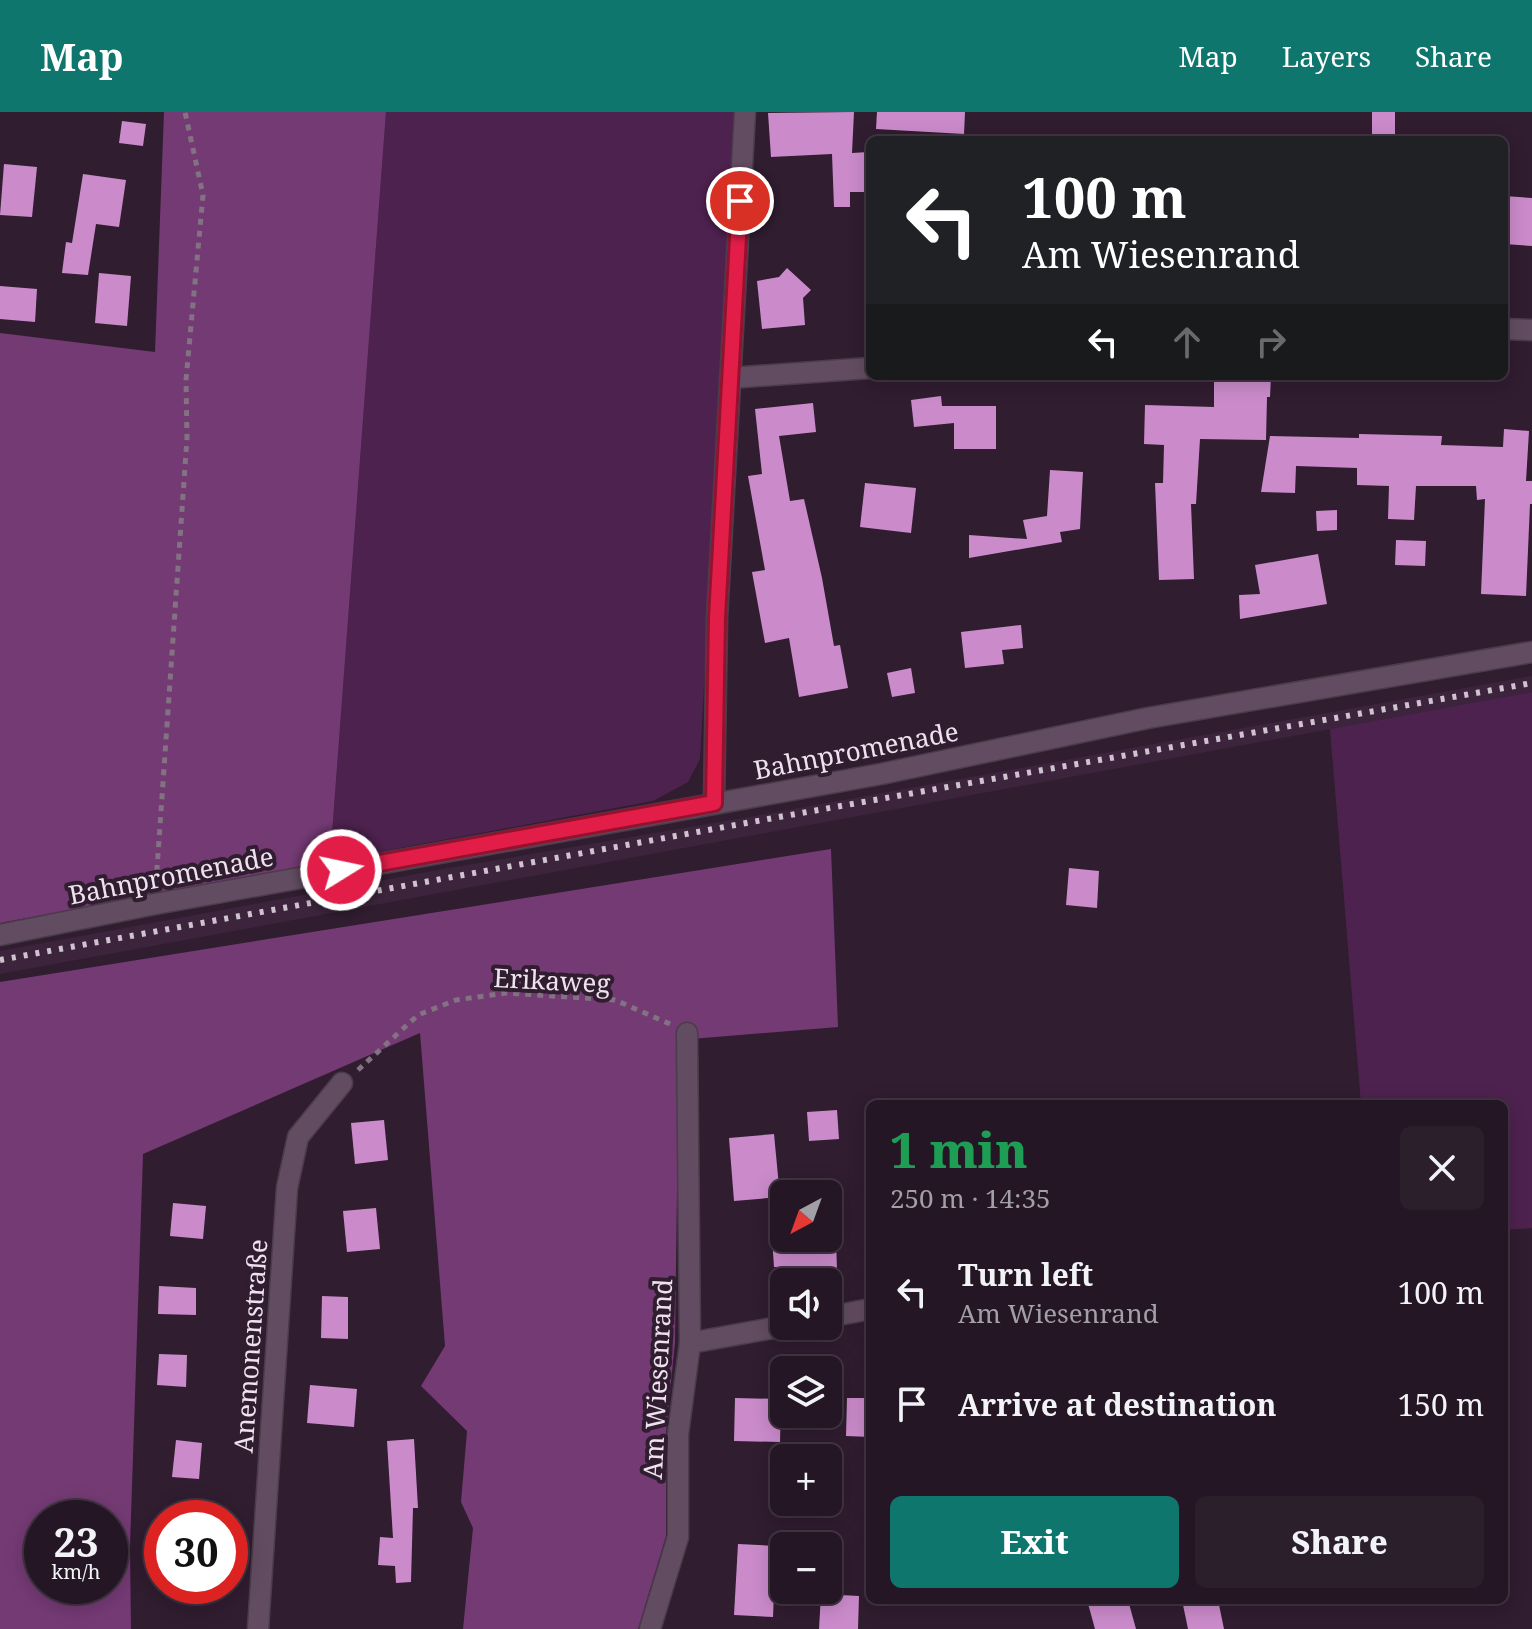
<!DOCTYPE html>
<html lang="en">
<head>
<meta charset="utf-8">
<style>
  :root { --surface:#241624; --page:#2c1f2c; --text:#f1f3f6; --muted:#a39fa6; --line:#413541; --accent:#0f766e }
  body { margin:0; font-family:"Noto Serif",serif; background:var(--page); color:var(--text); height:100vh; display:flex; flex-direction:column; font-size:30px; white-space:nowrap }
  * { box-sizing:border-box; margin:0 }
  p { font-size:26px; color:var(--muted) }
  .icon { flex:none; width:44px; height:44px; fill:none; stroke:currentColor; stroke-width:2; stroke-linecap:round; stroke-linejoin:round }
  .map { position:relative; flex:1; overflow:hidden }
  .side { position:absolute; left:866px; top:988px; width:642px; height:504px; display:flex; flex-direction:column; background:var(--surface); border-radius:12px; box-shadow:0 4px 20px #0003,0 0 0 2px var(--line) }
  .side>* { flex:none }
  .guide { position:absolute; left:866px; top:24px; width:642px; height:244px; border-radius:12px; box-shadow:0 4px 20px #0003,0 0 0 2px var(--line); background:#202124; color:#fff; overflow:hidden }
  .needle { width:52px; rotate:221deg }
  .fabs { position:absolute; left:770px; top:1068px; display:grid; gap:16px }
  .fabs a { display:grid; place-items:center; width:72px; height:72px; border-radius:12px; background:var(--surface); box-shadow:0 4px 20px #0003,0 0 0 2px var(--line); font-size:40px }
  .speed { position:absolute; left:24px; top:1388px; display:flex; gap:16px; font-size:40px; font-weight:700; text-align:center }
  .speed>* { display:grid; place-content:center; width:104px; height:104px; border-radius:50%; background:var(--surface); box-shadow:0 4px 20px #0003,0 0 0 2px var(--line); line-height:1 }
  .speed small { font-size:20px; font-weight:400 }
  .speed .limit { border:12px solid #d22; background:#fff; color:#111 }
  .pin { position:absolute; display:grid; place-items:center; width:68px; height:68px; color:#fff; margin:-34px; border:4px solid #fff; border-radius:50%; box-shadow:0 2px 8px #0007 }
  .me { position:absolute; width:88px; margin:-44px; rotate:80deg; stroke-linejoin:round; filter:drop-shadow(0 0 6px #0008) }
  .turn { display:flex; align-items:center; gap:28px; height:168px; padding:0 24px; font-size:36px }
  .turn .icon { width:104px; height:104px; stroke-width:2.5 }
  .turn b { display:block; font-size:56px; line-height:68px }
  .lanes { display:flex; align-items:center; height:76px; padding:0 24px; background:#0003; justify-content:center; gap:40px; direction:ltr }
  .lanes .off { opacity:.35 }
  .round { display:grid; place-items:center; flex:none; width:84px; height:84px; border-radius:12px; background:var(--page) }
  .head { display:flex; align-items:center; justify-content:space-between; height:136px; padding:0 24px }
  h1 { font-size:48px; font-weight:800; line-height:60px; color:#1e9e55 }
  .primary-button { display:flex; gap:16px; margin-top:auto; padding:16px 24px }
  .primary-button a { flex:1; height:92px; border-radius:12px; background:var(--accent); color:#fff; font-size:32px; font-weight:800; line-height:92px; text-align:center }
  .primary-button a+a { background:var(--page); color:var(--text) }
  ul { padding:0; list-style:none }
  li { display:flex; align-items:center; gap:24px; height:112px; padding:0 24px }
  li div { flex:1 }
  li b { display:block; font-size:30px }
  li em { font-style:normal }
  header { display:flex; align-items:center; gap:48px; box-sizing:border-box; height:112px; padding:0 40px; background:var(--accent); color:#fff }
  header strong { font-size:38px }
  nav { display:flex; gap:44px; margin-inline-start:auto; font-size:28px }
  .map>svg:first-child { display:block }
  .built { fill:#3c253c }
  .green { fill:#4e224f }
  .forest { fill:#743a74; fill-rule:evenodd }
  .building { fill:#cb8bcb }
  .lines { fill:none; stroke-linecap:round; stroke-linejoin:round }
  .street-casing { stroke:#4b3c4b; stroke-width:23 }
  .path { stroke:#827282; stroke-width:5; stroke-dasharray:6 6; stroke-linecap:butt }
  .street { stroke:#624c61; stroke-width:20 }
  .rail { stroke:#d0c3d0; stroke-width:6; stroke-dasharray:4 8; stroke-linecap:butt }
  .route-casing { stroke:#92132f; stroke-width:20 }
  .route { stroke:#e11d48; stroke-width:14 }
  .labels { text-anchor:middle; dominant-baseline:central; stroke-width:8; stroke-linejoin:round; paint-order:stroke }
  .street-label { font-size:26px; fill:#eee2ee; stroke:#301d30 }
</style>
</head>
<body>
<header>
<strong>Map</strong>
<nav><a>Map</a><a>Layers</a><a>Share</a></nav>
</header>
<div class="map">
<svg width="1532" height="1517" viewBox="0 0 1532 1517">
  <rect width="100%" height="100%" fill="#301d30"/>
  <path class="built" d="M1532 564V580L0 862V839L449 756 749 705Z"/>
  <g class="green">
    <path d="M386 0H736L700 647 688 670 653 689 330 749Z"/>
    <path d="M1532 580V1116L1504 1118V992H1361L1330 617Z"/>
  </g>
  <g class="forest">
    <path d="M164 0H386L330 749 0 811V221L155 240Z"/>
    <path d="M831 737 838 915 679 928 675 1230 666 1321V1424L638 1517H463L473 1416 461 1390 467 1319 421 1274 445 1234 420 921 143 1042 130 1435 131 1517H0V870ZM42 1406H110V1474H42Z"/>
  </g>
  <g class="building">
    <path d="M854 0 852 41 868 40 870 80H850V95H834L832 42 771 45 768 1Z"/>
    <path d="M877 0H965L964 22 876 17Z"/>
    <rect x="1372" y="0" width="23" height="28"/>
    <path d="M122 9 146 12 143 34 119 31Z"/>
    <path d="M4 52 37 55 32 105 0 103Z"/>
    <path d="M83 62 126 68 119 115 96 112 88 163 62 161 66 130 72 131Z"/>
    <path d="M1504 84 1532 86V134L1504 132Z"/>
    <path d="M787 156 811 178 803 186 805 213 762 217 757 169 779 165Z"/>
    <path d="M99 161 131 164 127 214 95 211Z"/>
    <path d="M0 174 37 177 35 210 0 207Z"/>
    <path d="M1242 264H1271L1270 285H1267L1266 328 1200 327 1196 392H1191L1194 467 1159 468 1155 371H1163L1164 333 1144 332 1145 293 1214 295V269L1242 270Z"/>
    <path d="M941 284 942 294H996V337H954V311L914 315 911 288Z"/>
    <path d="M813 291 816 320 779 324 790 389 804 387 822 466 834 534 840 533 848 576 799 585 789 526 765 531 752 460 765 458 748 364 762 362 755 297Z"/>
    <path d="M1504 317 1529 319 1526 369H1532V392H1530L1526 484 1481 482 1485 387 1477 388 1476 374H1416L1414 408 1388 407 1389 374 1357 373V356L1296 354 1295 381 1261 380 1270 324 1359 326V322L1442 324 1441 333 1503 335Z"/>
    <path d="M1050 358 1083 360 1080 417 1060 420 1062 430 969 446V423L1027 427 1023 408 1047 404Z"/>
    <path d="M865 371 916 376 911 421 860 415Z"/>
    <path d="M1337 398V418L1317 419 1316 399Z"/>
    <path d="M1396 428 1426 429 1425 454 1395 453Z"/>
    <path d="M1318 442 1327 492 1240 507 1239 483 1260 482 1255 453Z"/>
    <path d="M1021 513 1023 536 1002 538 1004 552 965 556 961 520Z"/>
    <path d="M911 556 915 581 892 585 887 561Z"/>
    <path d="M1069 756 1099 759 1097 796 1066 793Z"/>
    <path d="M837 998 839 1027 809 1029 807 1000Z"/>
    <path d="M384 1008 388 1048 355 1052 351 1011Z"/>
    <path d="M774 1022 780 1085 734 1089 729 1026Z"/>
    <path d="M173 1091 206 1094 203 1127 170 1124Z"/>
    <path d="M376 1096 380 1137 347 1140 343 1099Z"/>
    <path d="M772 1126 836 1128 837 1158 781 1161V1155H774Z"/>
    <path d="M159 1174 196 1176V1203L158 1202Z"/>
    <path d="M322 1184 348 1185V1227L321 1226Z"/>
    <path d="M159 1242 187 1243 186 1275 157 1273Z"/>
    <path d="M310 1273 357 1277 354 1315 307 1311Z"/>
    <path d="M735 1286 781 1287 780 1330 734 1329Z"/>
    <path d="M847 1286H870V1325L846 1324Z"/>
    <path d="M414 1327 418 1396H413L411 1470 396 1471 395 1454 378 1453 380 1425 393 1426 387 1329Z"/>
    <path d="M176 1328 202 1331 199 1367 172 1365Z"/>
    <path d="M738 1432 776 1434 773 1505 734 1503Z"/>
    <path d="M821 1482 859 1484 858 1517H819Z"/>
    <path d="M1087 1488H1128L1136 1517H1095Z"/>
    <path d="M1182 1488H1218L1224 1517H1188Z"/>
  </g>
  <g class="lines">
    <defs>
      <g id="street">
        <path d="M1504 217 1532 218"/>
        <path d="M730 266 870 256"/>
        <path d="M714 691 717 506 745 0"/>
        <path d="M0 823 155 792 881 662 1148 606 1532 540"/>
        <path d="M828 1205 870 1197"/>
        <path d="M690 1231 784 1214"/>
        <path d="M258 1517 287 1076 298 1025 342 971"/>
        <path d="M650 1517 678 1425V1322L690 1231 687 921"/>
      </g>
    </defs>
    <use href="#street" class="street-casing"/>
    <g class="path">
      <path d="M156 771 187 326 186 268 203 83 185 0"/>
      <path d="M358 958 418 903 456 888 506 881 615 888 670 912"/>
    </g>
    <use href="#street" class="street"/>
    <path class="rail" d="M0 848 779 705 1532 571"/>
  </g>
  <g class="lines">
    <defs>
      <path id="route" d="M341 758 714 691 717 506 740 89"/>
    </defs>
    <use href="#route" class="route-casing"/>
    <use href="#route" class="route"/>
  </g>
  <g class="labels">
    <g class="street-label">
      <text transform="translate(856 638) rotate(-11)">Bahnpromenade</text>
      <text transform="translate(171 763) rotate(-11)">Bahnpromenade</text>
      <text transform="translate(552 868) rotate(3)">Erikaweg</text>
      <text transform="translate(250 1234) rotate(-86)">Anemonenstraße</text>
      <text transform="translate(657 1267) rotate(-87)">Am Wiesenrand</text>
    </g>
  </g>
</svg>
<div class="fabs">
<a><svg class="needle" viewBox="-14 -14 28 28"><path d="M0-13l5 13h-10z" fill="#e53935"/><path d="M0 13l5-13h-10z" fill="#a39fa6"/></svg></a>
<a><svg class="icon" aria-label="sound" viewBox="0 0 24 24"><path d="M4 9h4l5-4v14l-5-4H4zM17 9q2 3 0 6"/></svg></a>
<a><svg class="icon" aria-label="layers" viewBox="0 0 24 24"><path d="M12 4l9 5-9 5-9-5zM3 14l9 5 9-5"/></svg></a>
<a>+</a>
<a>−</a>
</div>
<div class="speed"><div>23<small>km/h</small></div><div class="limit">30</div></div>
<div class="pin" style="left:740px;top:89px;background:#d93025"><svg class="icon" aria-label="arrive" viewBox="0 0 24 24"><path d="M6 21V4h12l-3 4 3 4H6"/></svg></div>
<svg class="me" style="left:341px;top:758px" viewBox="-20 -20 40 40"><circle r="17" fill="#e11d48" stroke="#fff" stroke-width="3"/><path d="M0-11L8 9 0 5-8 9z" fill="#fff"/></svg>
<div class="guide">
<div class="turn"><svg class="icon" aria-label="left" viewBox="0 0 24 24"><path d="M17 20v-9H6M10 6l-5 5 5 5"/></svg><div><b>100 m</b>Am Wiesenrand</div></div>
<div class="lanes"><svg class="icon" aria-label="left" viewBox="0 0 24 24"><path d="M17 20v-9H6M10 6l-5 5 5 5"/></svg><svg class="icon off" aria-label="ahead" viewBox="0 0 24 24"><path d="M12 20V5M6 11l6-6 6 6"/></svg><svg class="icon off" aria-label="right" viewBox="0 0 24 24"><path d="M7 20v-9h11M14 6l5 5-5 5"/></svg></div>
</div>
<section class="side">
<div class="head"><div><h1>1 min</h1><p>250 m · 14:35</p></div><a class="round"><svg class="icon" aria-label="close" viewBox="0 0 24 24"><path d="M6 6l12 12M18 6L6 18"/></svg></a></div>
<ul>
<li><svg class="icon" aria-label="left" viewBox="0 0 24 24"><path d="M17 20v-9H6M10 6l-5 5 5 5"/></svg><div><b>Turn left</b><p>Am Wiesenrand</p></div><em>100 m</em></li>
<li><svg class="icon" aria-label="arrive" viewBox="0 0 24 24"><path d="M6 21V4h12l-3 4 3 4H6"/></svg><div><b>Arrive at destination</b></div><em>150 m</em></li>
</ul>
<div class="primary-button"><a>Exit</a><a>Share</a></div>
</section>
</div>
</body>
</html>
